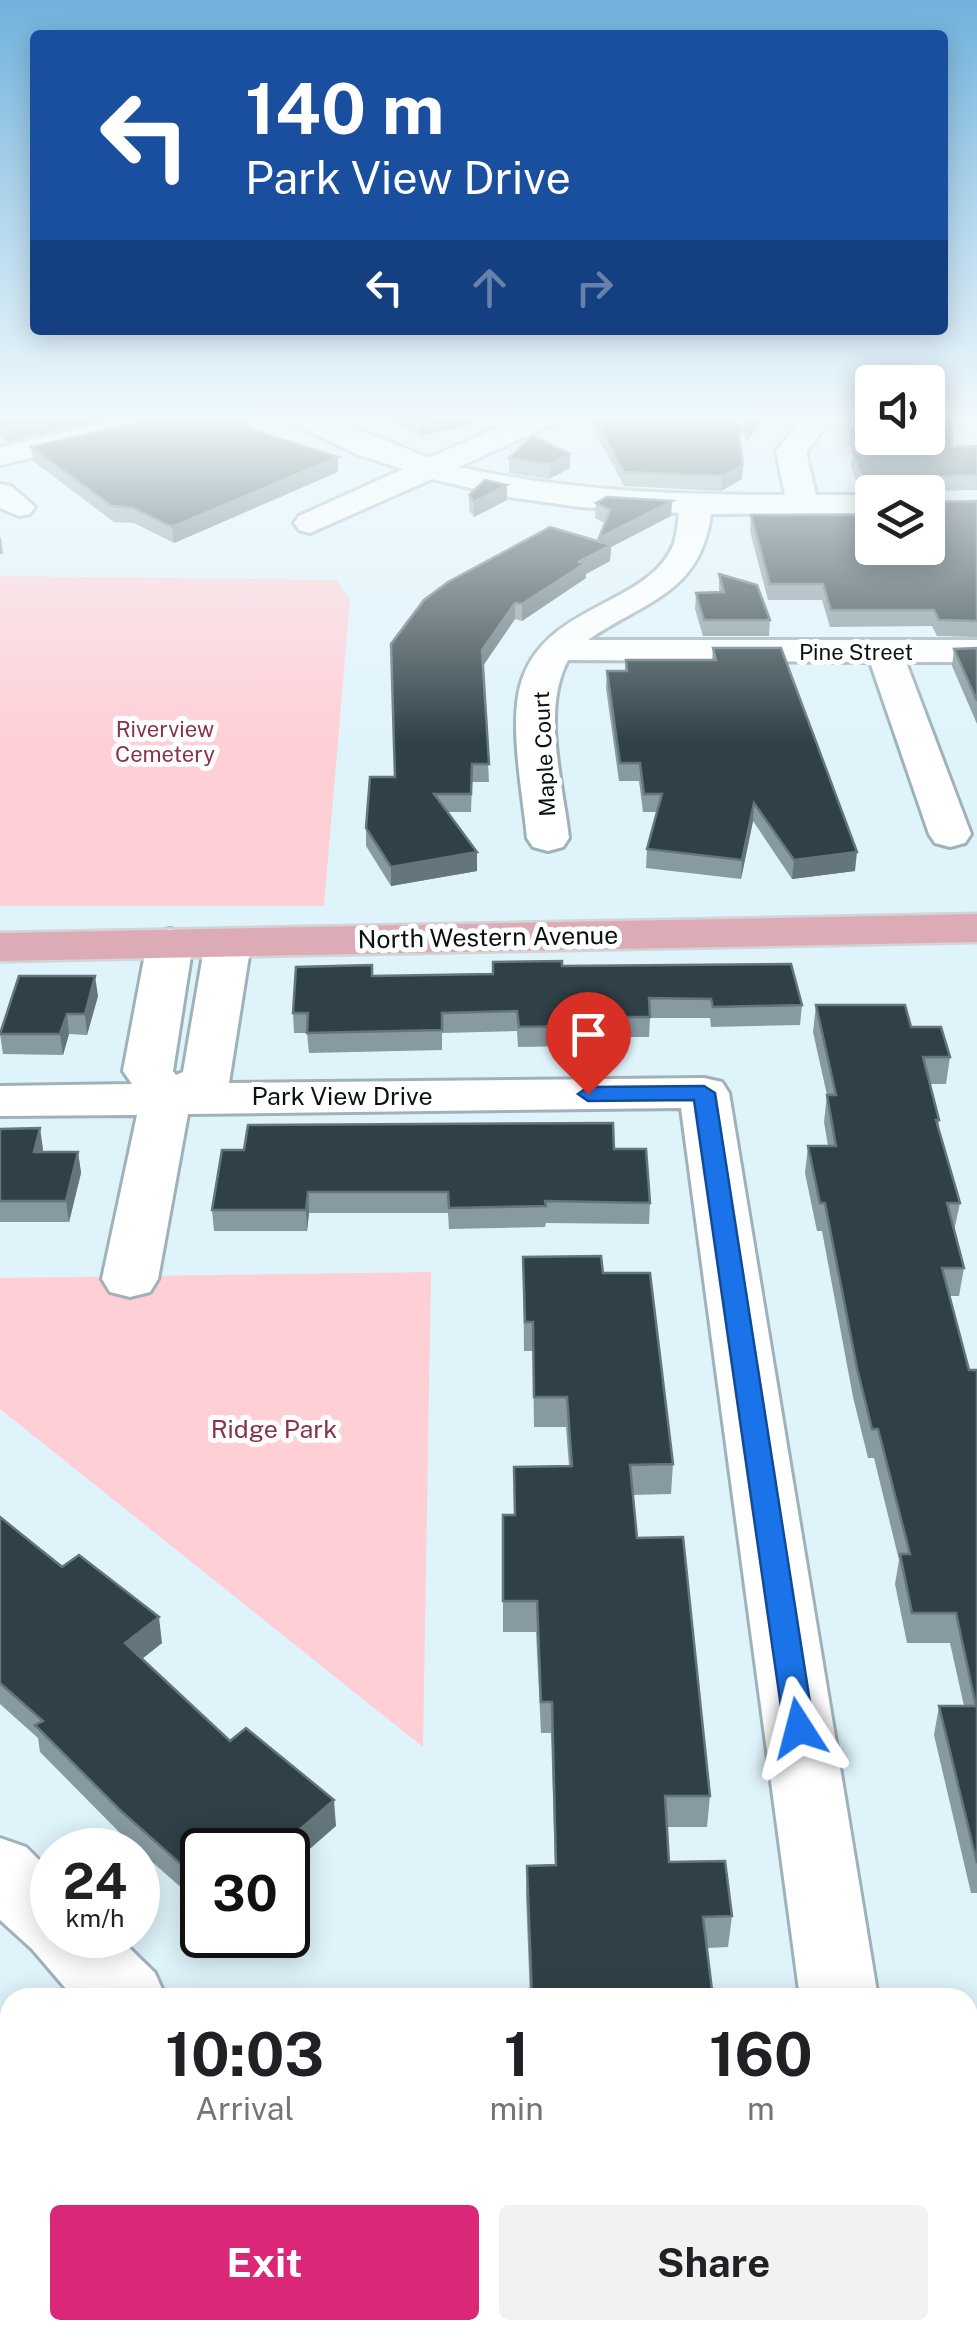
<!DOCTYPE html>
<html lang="en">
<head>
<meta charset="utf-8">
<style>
  :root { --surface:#fff; --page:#f2f2f2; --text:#202124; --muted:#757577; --accent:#db2777 }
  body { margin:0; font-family:"Public Sans",sans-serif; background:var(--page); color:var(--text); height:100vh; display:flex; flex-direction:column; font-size:38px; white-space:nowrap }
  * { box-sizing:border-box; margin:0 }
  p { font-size:32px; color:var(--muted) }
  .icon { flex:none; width:55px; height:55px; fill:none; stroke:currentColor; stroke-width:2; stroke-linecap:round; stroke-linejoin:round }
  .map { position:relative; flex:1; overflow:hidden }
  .details { position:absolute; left:0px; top:1988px; width:978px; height:352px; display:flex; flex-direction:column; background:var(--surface); border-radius:30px 30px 0 0; box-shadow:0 5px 25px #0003 }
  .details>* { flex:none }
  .top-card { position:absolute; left:30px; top:30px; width:918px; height:305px; border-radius:10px; box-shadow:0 5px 25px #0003; background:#1a4fa0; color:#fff; overflow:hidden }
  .fabs { position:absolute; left:855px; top:365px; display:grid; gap:20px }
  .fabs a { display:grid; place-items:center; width:90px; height:90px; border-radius:10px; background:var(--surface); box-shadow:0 5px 25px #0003; font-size:50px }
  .speed { position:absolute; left:30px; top:1828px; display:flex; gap:20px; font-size:50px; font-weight:700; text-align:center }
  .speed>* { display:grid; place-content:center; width:130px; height:130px; border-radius:50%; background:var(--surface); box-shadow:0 5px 25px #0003; line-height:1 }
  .speed small { font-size:25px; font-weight:400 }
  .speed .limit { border:5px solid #111; border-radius:15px; background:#fff; color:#111 }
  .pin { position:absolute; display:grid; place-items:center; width:85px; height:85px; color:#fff; margin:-102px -42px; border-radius:50% 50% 50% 0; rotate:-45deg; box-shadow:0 0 10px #0007 }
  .pin .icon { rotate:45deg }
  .me { position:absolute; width:110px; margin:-55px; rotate:351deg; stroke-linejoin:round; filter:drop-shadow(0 0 8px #0008) }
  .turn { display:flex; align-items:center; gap:35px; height:210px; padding:0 50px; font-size:45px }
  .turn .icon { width:130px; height:130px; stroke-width:2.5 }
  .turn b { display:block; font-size:70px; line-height:85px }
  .lanes { display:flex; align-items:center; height:95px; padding:0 50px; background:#0003; justify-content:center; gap:50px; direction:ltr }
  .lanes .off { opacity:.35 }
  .eta { display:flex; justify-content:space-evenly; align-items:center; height:170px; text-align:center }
  .eta b { font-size:60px; font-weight:700; line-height:70px }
  .button { display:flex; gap:20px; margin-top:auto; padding:20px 50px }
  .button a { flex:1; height:115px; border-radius:10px; background:var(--accent); color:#fff; font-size:40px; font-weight:700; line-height:115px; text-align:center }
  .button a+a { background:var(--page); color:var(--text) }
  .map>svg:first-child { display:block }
  .green { fill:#ffcfd6 }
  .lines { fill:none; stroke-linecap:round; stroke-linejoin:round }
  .minor-casing { stroke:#9fb2b9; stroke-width:6 }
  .major-casing { stroke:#d3d4d5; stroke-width:5 }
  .minor { fill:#fff; fill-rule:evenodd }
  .major { fill:#ddabb5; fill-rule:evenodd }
  .wall { fill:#879aa0 }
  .shaded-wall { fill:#64767c }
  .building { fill:#2f4046; stroke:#64767c; stroke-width:2.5 }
  .route { fill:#1a73e8; stroke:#114b97; stroke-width:2.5 }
  .labels { text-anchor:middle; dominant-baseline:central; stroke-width:10; stroke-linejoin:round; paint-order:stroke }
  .far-street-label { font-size:22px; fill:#0a1214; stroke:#fff }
  .far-park-label { font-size:22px; fill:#883348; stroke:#fff }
  .street-label { font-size:25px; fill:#0a1214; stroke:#fff }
  .park-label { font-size:25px; fill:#883348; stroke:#fff }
</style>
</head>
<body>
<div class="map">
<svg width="977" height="2338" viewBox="0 0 977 2338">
  <rect width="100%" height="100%" fill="#dff3fb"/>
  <g class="green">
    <path d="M0 576 336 580 350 600 324 906H0Z"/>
    <path d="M431 1272 423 1747 0 1409V1278Z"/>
  </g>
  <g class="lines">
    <defs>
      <g id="minor">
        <path d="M136 416H189L185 422 0 465V447Z"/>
        <path d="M286 416H324L429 458 523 416H561L557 422 459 467C567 491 675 495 785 495L776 451 805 416H834L806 452 816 495H872V513L711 514C700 594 646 600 588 640H977V662H906L971 834 965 843 950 847 935 843 929 834 870 662 568 660C541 711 563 783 569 838L563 847 548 851 533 847 527 838C523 794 507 718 523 677 551 602 651 605 674 543 677 534 678 522 679 513L580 507 509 497 432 479 310 533 299 530 294 523 299 516 403 469 359 455 290 422Z"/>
        <path d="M0 484 11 486 35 507 30 514 19 516 0 508Z"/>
        <path d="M170 929 186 933 193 943 173 1071 176 1075 183 1072 205 943 212 933 228 929 244 933 251 943 229 1083 704 1078 722 1082 729 1093 878 1998H800L681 1108 188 1114 158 1279 150 1292 130 1297 110 1292 102 1279 137 1115 0 1116V1086L132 1084 123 1071 147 943 154 933Z"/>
        <path d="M0 1838 26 1847 52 1873V1935H116L155 1973 166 1998H74L32 1949 0 1920Z"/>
        <path d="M413 2330H507L511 2338H417Z"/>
        <path d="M843 2330H933L935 2338H845Z"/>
      </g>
      <path id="major" d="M977 914V942L0 961V933Z"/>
    </defs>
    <use href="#minor" class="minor-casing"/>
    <use href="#major" class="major-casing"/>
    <use href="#minor" class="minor"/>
    <use href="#major" class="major"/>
  </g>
  <g class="wall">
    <path d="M0 416H118L7 442 0 437Z"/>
    <path d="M369 416H471V424L421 436 386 420 378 421Z"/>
    <path d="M592 416H732L742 444 740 446 742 479 721 491 624 486 592 427Z"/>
    <path d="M740 416H766L746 442Z"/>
    <path d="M850 429 952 447 977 446V490L872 492V494L860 491 851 467 853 452 848 443Z"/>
    <path d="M256 431 338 457V472L174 543 134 523 114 522 33 461 31 447Z"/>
    <path d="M570 454V468L549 479 509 473V458Z"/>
    <path d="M507 485V500L474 517 469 510V495Z"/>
    <path d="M872 501V548L930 502 977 501V637L937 636 932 626 830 627 822 600H768L750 531 751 515H870Z"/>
    <path d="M596 503 671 516 611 547 610 561 586 574V578L522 621 515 619 483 666 489 782H472L471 812H448L477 852V871L391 886 366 846V828L395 777 391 644 599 542 605 523 595 518Z"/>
    <path d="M0 537 1 538 3 554H0Z"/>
    <path d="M719 574 770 620 769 636H703L695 609 696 593 719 592Z"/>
    <path d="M713 648 855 871 792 879 753 821 741 879 646 868 647 849 657 812H643L639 781H619L606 688 607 671H625L626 660H712Z"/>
    <path d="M977 648V724L952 666 954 649Z"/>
    <path d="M562 966 802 1005 800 1025 711 1027 710 1018H650L649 1037H582L581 1046 518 1047 517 1031 442 1033V1050L309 1053 307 1033H294L293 1013 373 976 493 974Z"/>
    <path d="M98 996 87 1035 69 1034 63 1055 3 1054 0 1034Z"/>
    <path d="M816 1005 911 1027 950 1057 946 1084H930L939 1120 938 1128 960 1203 954 1231 964 1268 959 1296H949L969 1370H977V1893H971L934 1735 939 1706H964L950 1643H907L895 1584 899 1560 874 1458H868L853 1397 822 1231H817L805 1173 808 1146H828L824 1122 827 1095 813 1032Z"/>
    <path d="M0 1129 43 1149 42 1152H78L81 1173 69 1222H0Z"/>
    <path d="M614 1149 650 1203 649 1224 546 1223 545 1227 449 1229 448 1213H309L307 1231H214L212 1210 244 1150Z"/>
    <path d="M523 1257 603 1273 673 1464 671 1494 632 1495 637 1538 710 1796 707 1827H667L669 1862 732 1916 728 1947 707 1948 713 1998H530L526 1896 527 1866 555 1865 551 1733H541L536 1632H503V1515H514V1467L569 1466 566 1427H534L533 1351H524Z"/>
    <path d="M0 1517 162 1643 142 1659 230 1741 336 1826 202 1850V1906L125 1838 40 1752 38 1738 0 1704Z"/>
    <path d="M680 2330H787L788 2338H681Z"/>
  </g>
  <g class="shaded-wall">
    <path d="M55 416H118L7 442 5 427Z"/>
    <path d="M378 416H386V420L378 421Z"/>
    <path d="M450 416H471V424L421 436V423Z"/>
    <path d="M757 416H766L746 442 747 429Z"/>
    <path d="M570 454V468L549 479 550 464Z"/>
    <path d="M338 457V472L174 543 172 527Z"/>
    <path d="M743 465 742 479 721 491 722 476Z"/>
    <path d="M507 485V500L474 517V502Z"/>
    <path d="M672 501 671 516 611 547 610 561 586 574V578L522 621V604L578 562 598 552 599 538Z"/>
    <path d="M515 603V619L482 667V650Z"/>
    <path d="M754 803 753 821 741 879 742 860Z"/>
    <path d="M477 852V871L391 886V867Z"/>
    <path d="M857 852 855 871 792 879 794 860Z"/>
    <path d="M95 976 98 996 87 1035 85 1014Z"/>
    <path d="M67 1014 69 1034 63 1055 60 1034Z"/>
    <path d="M40 1128 43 1149 37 1173 34 1152Z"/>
    <path d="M78 1152 81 1173 69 1222 66 1201Z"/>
    <path d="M308 1192 309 1213 307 1231 306 1210Z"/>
    <path d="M159 1617 162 1643 129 1669 125 1643Z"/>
    <path d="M334 1800 336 1826 288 1868V1850H276Z"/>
    <path d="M10 2109V2144L0 2152V2116Z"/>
  </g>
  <g class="building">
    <path d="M0 416H55L5 427 0 424Z"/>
    <path d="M165 416H234L256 431 338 457 172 527 133 508 112 506 31 447Z"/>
    <path d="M406 416H450L421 423Z"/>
    <path d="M594 416H732L743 430 739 435 743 465 722 476 624 472Z"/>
    <path d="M744 416H757L747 429Z"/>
    <path d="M928 416H951L952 447 977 446V475L927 477 926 492H877V480L862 476 853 452H862L850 429H872V438H928Z"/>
    <path d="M532 436 570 454 550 464 509 458Z"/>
    <path d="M485 480 507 485 474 502 469 495Z"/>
    <path d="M607 497 672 501 599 538 610 510 596 503Z"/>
    <path d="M928 499 930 502 977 501V621L939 620 934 610H831L823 584H770L751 515H872V548H928Z"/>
    <path d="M550 527 611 545 578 562H587L522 604 515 603 482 650 489 764H472L471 794H434L477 852 391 867 366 828 370 777H395L391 644 424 600 448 582Z"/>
    <path d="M719 574 757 585 770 620H704L696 593 724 592Z"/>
    <path d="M713 648H781L857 852 794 860 754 803 742 860 647 849 662 794H644L640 763H620L607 671H627L626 660H716Z"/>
    <path d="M977 648V701L954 649Z"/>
    <path d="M562 961V966L791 964 802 1005 713 1007 711 999 649 998 650 1017H581L582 1026 519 1027 517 1011 442 1013V1030L307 1033 308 1013H293L296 967 372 965V976L493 974V962Z"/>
    <path d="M19 976H95L85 1014H67L60 1034H0Z"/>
    <path d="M816 1005H905L911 1027H941L950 1057H923L939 1120H936L960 1203H947L964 1268H942L969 1370H977V1863L939 1706H976L956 1613H912L900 1554H910L878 1429H872L857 1368 825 1203H820L808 1146H836L827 1095H836Z"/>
    <path d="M613 1123 614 1149H646L650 1203 545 1201 546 1206 449 1208 448 1192H308L306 1210H212L222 1150H244L248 1125Z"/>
    <path d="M40 1128 34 1152H78L66 1201H0V1129Z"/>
    <path d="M601 1256 603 1273H650L673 1464 630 1465 637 1538 683 1537 710 1796H665L669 1862 725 1861 732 1916 703 1917 713 1998H532L527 1866 556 1865 552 1702H541L537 1601H503V1515H515L514 1467 572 1466 567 1397H534L533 1322H525L523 1257Z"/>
    <path d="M0 1517 62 1567 79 1555 159 1617 125 1643 230 1741 246 1728 334 1800 276 1850H202V1883L121 1811 35 1725 43 1721 0 1683Z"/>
    <path d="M0 2080 10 2092V2109L0 2116Z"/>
    <path d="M0 2160 10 2172V2330H135L141 2338H0Z"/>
    <path d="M196 2330H254L261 2338H188Z"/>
    <path d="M686 2330H787L788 2338H687Z"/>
  </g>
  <linearGradient id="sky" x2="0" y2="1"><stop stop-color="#71b2dc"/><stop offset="0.56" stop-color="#f1fafd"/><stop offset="1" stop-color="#f1fafd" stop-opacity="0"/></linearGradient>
  <rect width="977" height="743" fill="url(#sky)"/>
  <path class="route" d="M704 1086 715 1093 814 1728 809 1737 799 1741 788 1737 784 1728 694 1100 588 1101 578 1094 588 1087Z"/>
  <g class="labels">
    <g class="far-street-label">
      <text x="856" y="652">Pine Street</text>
      <text transform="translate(544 754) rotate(-93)">Maple Court</text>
    </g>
    <g class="far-park-label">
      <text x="165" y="729">Riverview<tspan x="165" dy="25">Cemetery</tspan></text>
    </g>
    <g class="street-label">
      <text transform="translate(488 937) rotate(-1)">North Western Avenue</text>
      <text x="342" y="1096">Park View Drive</text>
    </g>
    <g class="park-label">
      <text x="274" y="1429">Ridge Park</text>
    </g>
  </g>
</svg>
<div class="fabs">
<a><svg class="icon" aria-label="sound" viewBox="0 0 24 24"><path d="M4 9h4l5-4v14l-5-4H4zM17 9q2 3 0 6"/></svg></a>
<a><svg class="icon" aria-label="layers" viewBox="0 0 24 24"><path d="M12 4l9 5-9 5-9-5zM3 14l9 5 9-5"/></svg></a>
</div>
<div class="speed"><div>24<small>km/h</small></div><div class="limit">30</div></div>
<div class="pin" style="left:588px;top:1094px;background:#d93025"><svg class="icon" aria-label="arrive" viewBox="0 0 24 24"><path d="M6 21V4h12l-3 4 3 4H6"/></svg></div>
<svg class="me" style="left:799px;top:1728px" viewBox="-20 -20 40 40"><path d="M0-17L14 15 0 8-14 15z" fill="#1a73e8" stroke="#fff" stroke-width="4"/></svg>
<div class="top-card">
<div class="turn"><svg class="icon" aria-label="left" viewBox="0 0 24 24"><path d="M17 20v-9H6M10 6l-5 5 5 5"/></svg><div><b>140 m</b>Park View Drive</div></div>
<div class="lanes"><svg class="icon" aria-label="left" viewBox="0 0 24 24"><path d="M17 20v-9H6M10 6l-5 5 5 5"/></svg><svg class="icon off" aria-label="ahead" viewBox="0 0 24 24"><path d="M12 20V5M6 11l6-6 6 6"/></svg><svg class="icon off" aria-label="right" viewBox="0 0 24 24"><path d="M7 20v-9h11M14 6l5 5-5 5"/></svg></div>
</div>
<section class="details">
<div class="eta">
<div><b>10:03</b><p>Arrival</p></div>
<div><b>1</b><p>min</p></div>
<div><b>160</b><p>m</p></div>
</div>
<div class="button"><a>Exit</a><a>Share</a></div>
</section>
</div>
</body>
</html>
